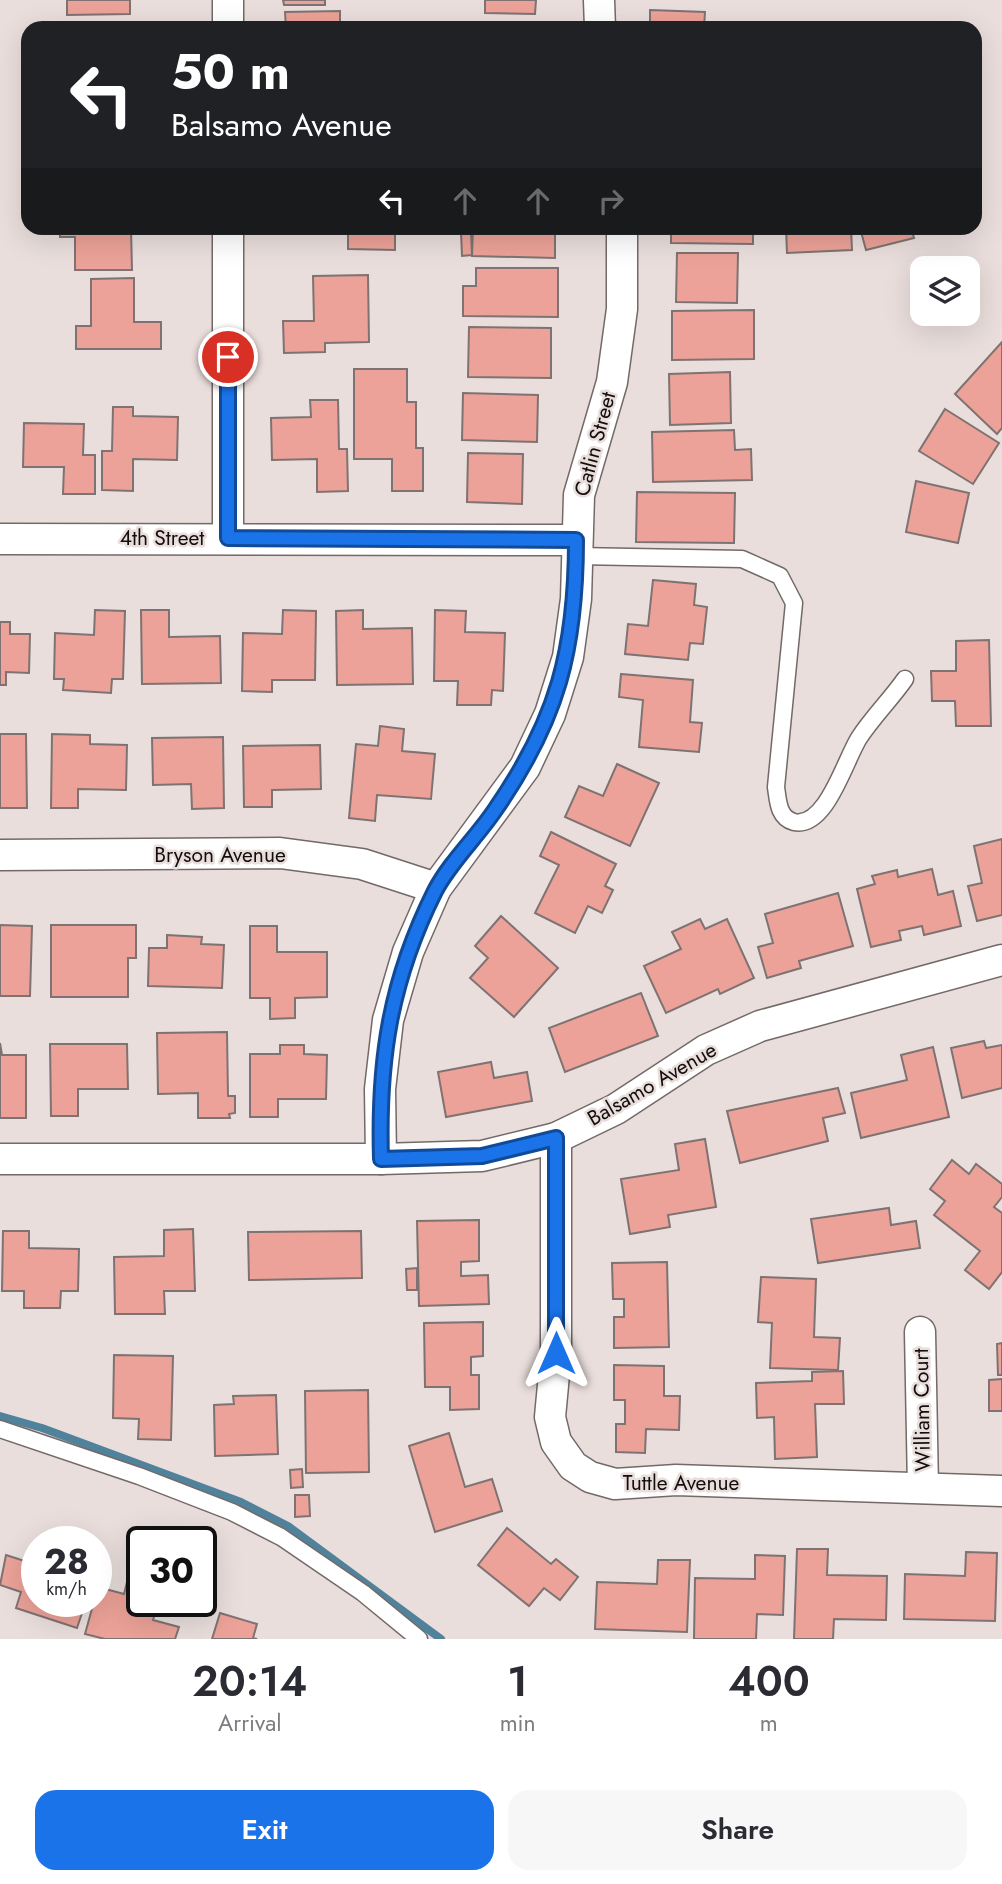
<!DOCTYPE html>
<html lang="en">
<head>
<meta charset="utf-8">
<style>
  :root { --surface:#fff; --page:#f7f7f7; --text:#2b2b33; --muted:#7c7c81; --accent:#1a73e8 }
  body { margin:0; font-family:Jost,sans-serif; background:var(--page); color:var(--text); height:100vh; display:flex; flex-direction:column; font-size:26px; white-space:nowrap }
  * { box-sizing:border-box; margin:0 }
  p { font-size:23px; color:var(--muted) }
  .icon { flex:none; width:38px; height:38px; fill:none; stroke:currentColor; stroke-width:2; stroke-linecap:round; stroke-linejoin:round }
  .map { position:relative; height:1639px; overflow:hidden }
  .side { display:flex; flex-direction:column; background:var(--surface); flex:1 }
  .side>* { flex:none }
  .guide { position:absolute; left:21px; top:21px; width:961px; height:214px; border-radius:21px; box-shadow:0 7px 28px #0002; background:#202124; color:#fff; overflow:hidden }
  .controls { position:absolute; left:910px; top:256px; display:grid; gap:14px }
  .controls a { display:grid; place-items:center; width:70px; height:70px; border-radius:14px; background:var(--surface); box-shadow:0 7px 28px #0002; font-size:35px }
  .speed { position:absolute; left:21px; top:1526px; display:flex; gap:14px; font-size:35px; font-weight:700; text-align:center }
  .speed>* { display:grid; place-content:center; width:91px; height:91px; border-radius:50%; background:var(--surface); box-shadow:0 7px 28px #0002; line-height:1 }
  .speed small { font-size:18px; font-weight:400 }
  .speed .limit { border:4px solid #111; border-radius:10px; background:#fff; color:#111 }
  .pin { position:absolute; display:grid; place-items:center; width:60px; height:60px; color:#fff; margin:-30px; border:4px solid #fff; border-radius:50%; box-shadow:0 2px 7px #0007 }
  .me { position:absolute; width:77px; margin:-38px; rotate:0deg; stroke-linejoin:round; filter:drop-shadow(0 0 5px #0008) }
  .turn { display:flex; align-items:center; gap:24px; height:147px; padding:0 35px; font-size:32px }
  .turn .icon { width:91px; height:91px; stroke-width:2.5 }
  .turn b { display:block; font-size:49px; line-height:60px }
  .lanes { display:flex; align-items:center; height:66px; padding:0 35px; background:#0003; justify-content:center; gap:35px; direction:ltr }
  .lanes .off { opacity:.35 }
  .eta { display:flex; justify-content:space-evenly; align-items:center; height:119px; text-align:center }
  .eta b { font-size:42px; font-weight:600; line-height:49px }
  .action { display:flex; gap:14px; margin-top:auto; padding:14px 35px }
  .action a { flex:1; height:80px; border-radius:21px; background:var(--accent); color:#fff; font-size:28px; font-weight:600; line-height:80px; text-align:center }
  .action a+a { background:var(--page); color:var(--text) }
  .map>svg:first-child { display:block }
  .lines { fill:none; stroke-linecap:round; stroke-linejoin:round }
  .stream { stroke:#51829c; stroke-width:8 }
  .building { fill:#eca298; stroke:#7e7372; stroke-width:2 }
  .service-casing { stroke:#736967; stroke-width:19 }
  .minor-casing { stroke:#736967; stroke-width:33 }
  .service { stroke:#fff; stroke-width:16 }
  .minor { stroke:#fff; stroke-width:30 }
  .route-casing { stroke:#114b97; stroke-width:18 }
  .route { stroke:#1a73e8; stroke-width:12 }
  .labels { text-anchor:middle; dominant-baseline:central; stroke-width:5; stroke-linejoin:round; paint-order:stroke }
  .street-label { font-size:21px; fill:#120e0d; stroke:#e9dedc }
</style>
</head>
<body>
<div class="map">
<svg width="1002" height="1639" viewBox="0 0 1002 1639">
  <rect width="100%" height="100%" fill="#e9dedc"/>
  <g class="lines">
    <path class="stream" d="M0 1416 42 1428 241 1502 288 1526 441 1639"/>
  </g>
  <g class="building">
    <path d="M67 0H130V14L67 15Z"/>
    <path d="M283 0H325V5H284Z"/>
    <path d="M485 0H536L535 14 485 13Z"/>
    <path d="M650 10 705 12 704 28H650Z"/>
    <path d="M340 11V23L382 22V28H286L285 12Z"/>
    <path d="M161 23V28H120V24Z"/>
    <path d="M60 228H131L132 270H75V237H60Z"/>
    <path d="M348 228H395V250L348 249Z"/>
    <path d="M473 228H555V258L472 256Z"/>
    <path d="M671 228H753V244L671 243Z"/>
    <path d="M786 228H851L852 250 787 253Z"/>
    <path d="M860 228H911L914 238 866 250Z"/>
    <path d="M461 232H471L472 255 462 256Z"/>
    <path d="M677 253H738L737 303 676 302Z"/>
    <path d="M476 268H558V317L463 316V286H476Z"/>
    <path d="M368 275 369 342 325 343V352L284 353 283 321H314L313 276Z"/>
    <path d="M134 278V322H161V349H76V326H91V279Z"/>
    <path d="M754 310V359L672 360V311Z"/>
    <path d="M469 327 551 328V378L468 377Z"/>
    <path d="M1002 342V428L997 434 955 394Z"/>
    <path d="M354 369H407V402H416V448H423V491H392V459H354Z"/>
    <path d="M730 372 731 423 670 425 669 374Z"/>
    <path d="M463 393 538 395 537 442 462 440Z"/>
    <path d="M310 400H338L339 449H347L348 491 317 492V459L272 460 271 418 311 417Z"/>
    <path d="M113 407H133V416L178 417 177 460 133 459V491L102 490V451H112Z"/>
    <path d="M945 409 999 443 973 484 919 451Z"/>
    <path d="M24 423 84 424 83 455H95V494H63L64 467H23Z"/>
    <path d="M734 430 735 450 751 449 752 480 653 482 652 432Z"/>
    <path d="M468 453 523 454 522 504 467 502Z"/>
    <path d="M916 481 969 493 958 543 906 532Z"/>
    <path d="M637 492 735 493 734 543 636 542Z"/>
    <path d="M653 580 696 584 694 605 707 607 703 644 690 643 688 660 625 654 628 624 648 626Z"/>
    <path d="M95 610 125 611 123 679H112L111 693 63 690 64 679H54L55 633 94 635Z"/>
    <path d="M141 610H169V637L220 636 221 683 142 684Z"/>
    <path d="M283 610 316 611 315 680H272V692L242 691 243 633 282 634Z"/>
    <path d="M363 610V629L412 628 413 684 337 685 336 611Z"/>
    <path d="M435 610 466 611 465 632 505 633 503 691 492 690 491 705H457L458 681H434Z"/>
    <path d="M0 622H10V634H30L29 673 6 672V685H0Z"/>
    <path d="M989 640 991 726H956L955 701H932L931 671H956V641Z"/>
    <path d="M621 674 693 680 690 722 702 723 699 752 639 747 643 700 619 697Z"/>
    <path d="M380 726 404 729 402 751 435 754 431 799 377 795 375 821 349 818 356 744 378 746Z"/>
    <path d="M0 734H26L27 808H0Z"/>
    <path d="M52 734 90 735V744L127 745 126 790 78 789V808H51Z"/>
    <path d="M223 737 224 808 192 809 191 784 153 785 152 738Z"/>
    <path d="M320 745 321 789 272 790V807H244L243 746Z"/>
    <path d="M617 764 659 783 630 846 565 817 579 786 603 796Z"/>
    <path d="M551 832 616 864 605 886 613 890 602 913 588 906 575 933 535 913 559 865 540 856Z"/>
    <path d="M1002 839V915L977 921 968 886 982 883 974 846Z"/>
    <path d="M932 869 938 895 953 891 961 926 924 935 922 926 899 931 901 940 871 947 857 889 875 884 872 876 897 870 898 877Z"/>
    <path d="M838 893 853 946 799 961 801 968 767 978 758 947 773 943 765 914Z"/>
    <path d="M501 916 558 968 514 1017 470 978 488 958 475 946Z"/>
    <path d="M700 919 705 929 727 919 754 978 720 994 718 989 666 1013 644 966 681 949 672 932Z"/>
    <path d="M0 925 32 926 30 996H0Z"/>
    <path d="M51 925H136V958H128V997H51Z"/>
    <path d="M250 926H277V952H327V997L295 998V1018L270 1019V998H250Z"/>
    <path d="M167 935 202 937 201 944 224 945 222 988 148 986 149 948H167Z"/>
    <path d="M641 993 658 1036 565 1072 549 1028Z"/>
    <path d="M227 1032 228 1096H235V1113L229 1114 230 1118H198V1093L158 1094 157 1033Z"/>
    <path d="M984 1041 986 1048 1002 1045V1088L962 1098 951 1048Z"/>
    <path d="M0 1043 2 1055H26V1118H0Z"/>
    <path d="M50 1044H127L128 1089H78V1116H51Z"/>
    <path d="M280 1045H304V1054L327 1055 326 1099H278V1117H250V1054H280Z"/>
    <path d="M933 1047 949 1117 861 1138 851 1093 907 1080 901 1055Z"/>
    <path d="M491 1062 494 1078 527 1072 532 1101 446 1117 438 1072Z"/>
    <path d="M838 1088 845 1113 823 1118 828 1141 740 1163 727 1111Z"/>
    <path d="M705 1139 716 1207 668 1215 670 1227 630 1234 621 1179 679 1170 675 1144Z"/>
    <path d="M952 1160 969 1174 976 1164 1002 1184V1197L994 1207 1002 1213V1272L989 1289 965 1270 980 1251 934 1215 945 1201 930 1189Z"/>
    <path d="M889 1208 891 1225 916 1221 920 1248 818 1263 811 1219Z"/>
    <path d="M479 1220V1261L461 1262V1276L488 1275 489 1304 419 1306 417 1221Z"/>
    <path d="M193 1229 195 1291H164L165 1314H115L114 1257 164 1256V1230Z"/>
    <path d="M3 1231H29V1248L79 1249 78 1291H61L60 1308H24V1291H2Z"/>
    <path d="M361 1231 362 1278 249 1280 248 1232Z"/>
    <path d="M667 1262 669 1347 614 1348V1317H624V1299H613L612 1263Z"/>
    <path d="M417 1268V1290H407L406 1269Z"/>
    <path d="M761 1277 816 1279 814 1337 840 1338 838 1370 770 1368 772 1323 758 1322Z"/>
    <path d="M483 1322V1356L471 1357V1375H479V1409L450 1410V1387H425L424 1323Z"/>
    <path d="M1002 1343V1375H998L997 1344Z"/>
    <path d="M114 1355 173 1356 171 1440 138 1439 139 1419 113 1418Z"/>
    <path d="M614 1365 664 1366V1396H680L679 1430 646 1429 645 1453 616 1452V1424H625V1400H614Z"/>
    <path d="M843 1371 844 1404H815L817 1457 775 1459 774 1417 757 1418 756 1383 812 1381V1372Z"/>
    <path d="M1002 1379V1411H989V1380Z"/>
    <path d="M368 1390 369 1472 306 1473 305 1391Z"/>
    <path d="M276 1395 278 1454 215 1456 214 1405 234 1404 233 1396Z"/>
    <path d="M449 1433 465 1487 492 1479 502 1511 435 1532 409 1446Z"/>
    <path d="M302 1469 303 1487 291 1488 290 1470Z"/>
    <path d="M295 1495H309L310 1516 295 1517Z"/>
    <path d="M507 1528 551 1564 556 1559 578 1577 560 1600 544 1588 529 1606 478 1565Z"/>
    <path d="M797 1549H828L827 1575 887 1576 886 1620 834 1619 833 1639H794Z"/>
    <path d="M966 1552 997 1553 995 1621 904 1619 905 1574 965 1576Z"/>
    <path d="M6 1555 37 1565V1601H86L77 1628 16 1608 21 1592 0 1585Z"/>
    <path d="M755 1555 785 1556 783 1615 757 1614 756 1639H694L695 1578 755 1579Z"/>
    <path d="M658 1560H690L687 1632 595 1629 597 1582 657 1584Z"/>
    <path d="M128 1578 142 1582V1601H159L153 1620 179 1627 175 1639H105L85 1634 98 1587 124 1594Z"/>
    <path d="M220 1613 257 1624 253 1638 257 1639H212Z"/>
  </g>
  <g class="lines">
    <defs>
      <g id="service">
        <path d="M576 556 742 559 780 576 794 603 776 787C778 800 778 818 794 822 826 829 845 760 859 738 872 718 891 699 905 679"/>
        <path d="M0 1429 139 1476 232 1512 281 1537 363 1593 419 1639"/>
      </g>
      <g id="minor">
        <path d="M228 0V28"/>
        <path d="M599 0 600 28"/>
        <path d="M228 228V538"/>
        <path d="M0 539 576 540"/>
        <path d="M0 855 280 853 362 864 436 888"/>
        <path d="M556 1138V1353L550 1417 556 1442 573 1466 590 1477 615 1484 676 1480 1002 1491"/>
        <path d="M0 1159H381L482 1156 556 1138 616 1109 706 1050 760 1026 1002 960"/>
        <path d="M381 1159 380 1089 388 1020 408 952 436 888 525 767 550 714 568 657 576 599 579 495 612 382 622 309V228"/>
        <path d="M920 1332 923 1488"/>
      </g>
    </defs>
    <use href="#service" class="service-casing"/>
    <use href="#minor" class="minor-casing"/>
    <use href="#service" class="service"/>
    <use href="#minor" class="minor"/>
  </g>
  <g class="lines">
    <defs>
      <path id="route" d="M228 357V538L576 540C576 649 558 719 495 810 477 837 450 862 435 891 390 981 378 1060 381 1159L482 1156 556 1138V1353"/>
    </defs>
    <use href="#route" class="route-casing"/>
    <use href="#route" class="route"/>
  </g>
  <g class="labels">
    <g class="street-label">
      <text transform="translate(595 444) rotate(-75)">Catlin Street</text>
      <text x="162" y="538">4th Street</text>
      <text x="220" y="855">Bryson Avenue</text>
      <text transform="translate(652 1084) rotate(-30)">Balsamo Avenue</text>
      <text transform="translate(922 1410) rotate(-91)">William Court</text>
      <text x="681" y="1483">Tuttle Avenue</text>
    </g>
  </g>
</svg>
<div class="controls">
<a><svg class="icon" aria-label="layers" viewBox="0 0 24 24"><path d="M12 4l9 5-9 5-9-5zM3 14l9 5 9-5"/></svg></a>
</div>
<div class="speed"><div>28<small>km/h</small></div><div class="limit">30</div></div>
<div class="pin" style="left:228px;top:357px;background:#d93025"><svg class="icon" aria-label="arrive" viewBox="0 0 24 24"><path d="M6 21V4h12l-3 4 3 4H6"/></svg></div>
<svg class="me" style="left:556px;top:1353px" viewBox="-20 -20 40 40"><path d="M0-17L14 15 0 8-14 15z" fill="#1a73e8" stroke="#fff" stroke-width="4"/></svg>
<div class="guide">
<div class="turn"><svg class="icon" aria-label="left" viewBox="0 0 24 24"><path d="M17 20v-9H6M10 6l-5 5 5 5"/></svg><div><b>50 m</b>Balsamo Avenue</div></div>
<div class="lanes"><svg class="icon" aria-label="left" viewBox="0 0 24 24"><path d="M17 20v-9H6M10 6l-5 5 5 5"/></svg><svg class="icon off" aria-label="ahead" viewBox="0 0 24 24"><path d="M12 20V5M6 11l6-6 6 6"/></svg><svg class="icon off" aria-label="ahead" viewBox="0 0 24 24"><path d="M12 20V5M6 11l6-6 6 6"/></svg><svg class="icon off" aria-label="right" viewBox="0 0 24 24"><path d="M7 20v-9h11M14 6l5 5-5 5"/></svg></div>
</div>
</div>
<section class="side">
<div class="eta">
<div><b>20:14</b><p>Arrival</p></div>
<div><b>1</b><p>min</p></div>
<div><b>400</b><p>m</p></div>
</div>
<div class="action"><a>Exit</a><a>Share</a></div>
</section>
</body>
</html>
